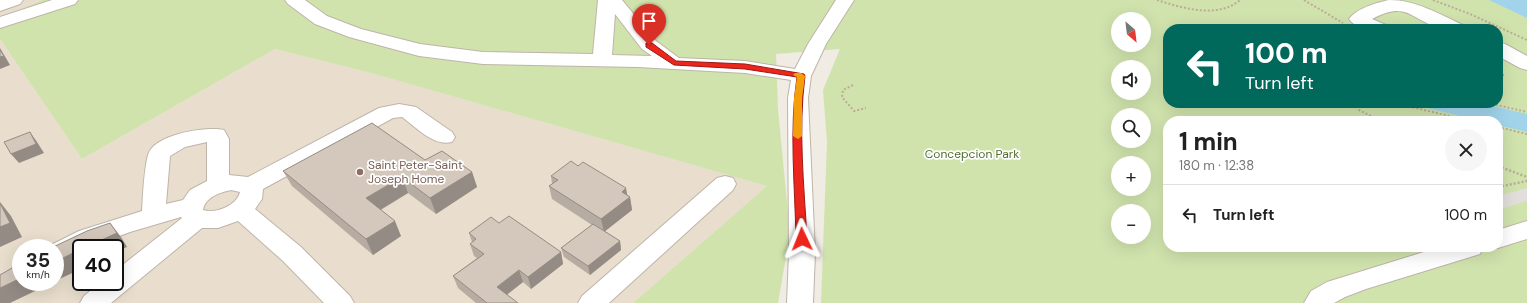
<!DOCTYPE html>
<html lang="en">
<head>
<meta charset="utf-8">
<style>
  :root { --surface:#fff; --page:#f6f6f6; --text:#222; --muted:#767676; --line:#e0e0e0 }
  body { margin:0; font-family:"DM Sans",sans-serif; background:var(--page); color:var(--text); height:100vh; display:flex; flex-direction:column; font-size:15px; white-space:nowrap }
  * { box-sizing:border-box; margin:0 }
  p { font-size:13px; color:var(--muted) }
  .icon { flex:none; width:22px; height:22px; fill:none; stroke:currentColor; stroke-width:2; stroke-linecap:round; stroke-linejoin:round }
  .map { position:relative; flex:1; overflow:hidden }
  .panel { position:absolute; left:1163px; top:116px; width:340px; height:136px; display:flex; flex-direction:column; background:var(--surface); border-radius:16px; box-shadow:0 4px 16px #0002 }
  .panel>* { flex:none }
  .guide { position:absolute; left:1163px; top:24px; width:340px; height:84px; border-radius:16px; box-shadow:0 4px 16px #0002; background:#00695c; color:#fff; overflow:hidden }
  .needle { width:26px; rotate:152deg }
  .tools { position:absolute; left:1111px; top:12px; display:grid; gap:8px }
  .tools a { display:grid; place-items:center; width:40px; height:40px; border-radius:50%; background:var(--surface); box-shadow:0 4px 16px #0002; font-size:20px }
  .speed { position:absolute; left:12px; top:239px; display:flex; gap:8px; font-size:20px; font-weight:700; text-align:center }
  .speed>* { display:grid; place-content:center; width:52px; height:52px; border-radius:50%; background:var(--surface); box-shadow:0 4px 16px #0002; line-height:1 }
  .speed small { font-size:10px; font-weight:400 }
  .speed .limit { border:2px solid #111; border-radius:6px; background:#fff; color:#111 }
  .pin { position:absolute; display:grid; place-items:center; width:34px; height:34px; color:#fff; margin:-41px -17px; border-radius:50% 50% 50% 0; rotate:-45deg; box-shadow:0 0 4px #0007 }
  .pin .icon { rotate:45deg }
  .me { position:absolute; width:44px; margin:-22px; rotate:358deg; stroke-linejoin:round; filter:drop-shadow(0 0 3px #0008) }
  .turn { display:flex; align-items:center; gap:14px; height:84px; padding:0 16px; font-size:18px }
  .turn .icon { width:52px; height:52px; stroke-width:2.5 }
  .turn b { display:block; font-size:28px; line-height:34px }
  .round { display:grid; place-items:center; flex:none; width:42px; height:42px; border-radius:21px; background:var(--page) }
  .summary { display:flex; align-items:center; justify-content:space-between; height:68px; padding:0 16px }
  h1 { font-size:24px; font-weight:800; line-height:30px }
  ul { padding:0; list-style:none }
  li { display:flex; align-items:center; gap:12px; height:60px; padding:0 16px; border-top:1px solid var(--line) }
  li div { flex:1 }
  li b { display:block; font-size:15px }
  li em { font-style:normal }
  .map>svg:first-child { display:block }
  .education { fill:#e9decd; fill-rule:evenodd }
  .green { fill:#d0e3ad; fill-rule:evenodd }
  .parking { fill:#e1dedb }
  .water { fill:#a1d4eb }
  .lines { fill:none; stroke-linecap:round; stroke-linejoin:round }
  .minor-casing { stroke:#beb4a9; stroke-width:2 }
  .path-far1 { stroke:#bcab98; stroke-width:2; stroke-dasharray:2 2; stroke-linecap:butt }
  .path { stroke:#bcab98; stroke-width:2.5; stroke-dasharray:2 2; stroke-linecap:butt }
  .minor { fill:#fff; fill-rule:evenodd }
  .wall { fill:#b6aca2 }
  .shaded-wall { fill:#948c84 }
  .building { fill:#d4c8bc; stroke:#948c84 }
  .route { fill:#ed261d; stroke:#9a1913 }
  .slow { fill:#f59e0b }
  .education-dot { fill:#8d6e63; stroke:#fff; stroke-width:1.5 }
  .labels { text-anchor:middle; dominant-baseline:central; stroke-width:3.5; stroke-linejoin:round; paint-order:stroke }
  .park-label { font-size:12px; fill:#4c6f2b; stroke:#fff }
  .education-label { font-size:12px; fill:#785e54; stroke:#fff; text-anchor:start }
</style>
</head>
<body>
<div class="map">
<svg width="1527" height="303" viewBox="0 0 1527 303">
  <rect width="100%" height="100%" fill="#f0ebe3"/>
  <g class="education">
    <path d="M0 0H42L0 18Z"/>
    <path d="M0 39 82 159 275 49 371 73 767 186 633 303H0ZM21 248H55V282H21ZM81 248H115V282H81Z"/>
  </g>
  <path class="green" d="M42 0H1527V303H821L827 142 823 90 840 49 776 54 778 109 790 234 778 303H633L767 186 371 73 275 49 82 159 0 39V18ZM1118 19H1144V45H1118ZM1168 29H1498V103H1168ZM1118 67H1144V93H1118ZM1118 115H1144V141H1118ZM1168 121H1498V247H1168ZM1118 163H1144V189H1118ZM1118 211H1144V237H1118Z"/>
  <path class="parking" d="M1527 188V201L1498 210V196Z"/>
  <g class="water">
    <path d="M1489 0H1527V18Z"/>
    <path d="M1423 103H1480L1527 114V132L1498 125V121H1480L1423 107Z"/>
  </g>
  <g class="lines">
    <defs>
      <g id="minor">
        <path d="M0 0H23L20 4 0 11Z"/>
        <path d="M52 0H78L75 4 0 28V17Z"/>
        <path d="M285 0H305L327 16 361 29 420 44 483 52 593 54 598 0H622L656 41 679 58 745 61 795 69 808 44 836 0H854L826 44 811 76 808 98 815 253 813 303H787L789 253 788 98 791 80 745 73 638 67 483 64 419 56 349 37 315 24 288 4ZM615 14 642 49 652 56 612 55Z"/>
        <path d="M1389 0C1416 0 1439 14 1463 25L1466 29C1459 29 1448 31 1441 29 1410 19 1407 0 1372 19L1386 25 1389 29C1376 29 1358 32 1349 19 1357 8 1376 3 1389 0Z"/>
        <path d="M1498 42 1505 44 1527 56V70L1520 68 1498 56Z"/>
        <path d="M399 104 416 107 452 132 455 137 452 142C434 147 416 127 402 117L393 118 263 189 262 199 255 209 301 247 350 296 354 303H324L283 261 238 221 218 228H202L111 303H80L84 296 101 282H115V271L182 218 181 217 130 232 87 248H81V251L55 262V248H45L79 231 142 211C143 194 144 170 148 155 154 134 206 126 224 130L229 139V175L248 177 379 108ZM207 142V181L190 190 183 200 166 204 170 156 185 147ZM231 190 240 192C237 206 215 214 203 210 205 197 221 192 231 190Z"/>
        <path d="M725 176 733 178 736 184 733 190 609 303H578L582 296 717 178Z"/>
        <path d="M1527 221V239L1498 248 1494 247H1498V230Z"/>
        <path d="M1440 247H1483L1480 254 1366 289 1345 297 1334 303H1304L1311 291 1327 282Z"/>
      </g>
    </defs>
    <use href="#minor" class="minor-casing"/>
    <g class="path-far1">
      <path d="M1157 0C1182 8 1218 19 1240 0"/>
      <path d="M1304 0 1343 23"/>
      <path d="M1433 0 1470 14 1527 40"/>
      <path d="M1283 26 1290 29"/>
      <path d="M1339 29 1347 27"/>
      <path d="M1498 75H1505"/>
      <path d="M853 85 843 90 842 97 854 111 866 108"/>
      <path d="M1354 103 1359 110 1381 121"/>
      <path d="M1402 103 1403 105 1471 121"/>
      <path d="M1488 103 1527 112"/>
      <path d="M1498 127 1527 134"/>
    </g>
    <g class="path">
      <path d="M1498 166 1527 177"/>
      <path d="M1498 187 1527 181"/>
    </g>
    <use href="#minor" class="minor"/>
  </g>
  <g class="wall">
    <path d="M425 160 472 172 477 187 436 214 408 193 381 210 401 236 373 255 292 186 283 171Z"/>
    <path d="M551 176 627 195 630 197 632 210 605 231 620 241 621 250 590 275 564 257 561 248 592 225 552 199 549 186 552 184Z"/>
    <path d="M499 223 561 252 563 264 531 289 523 282 507 295 518 303H476L458 288 453 276 477 258 474 256 470 244 472 242 469 233Z"/>
  </g>
  <g class="shaded-wall">
    <path d="M0 48 10 65 0 69Z"/>
    <path d="M30 132 37 142 44 153 19 163 11 154Z"/>
    <path d="M472 172 477 187 436 214 430 198Z"/>
    <path d="M402 177 408 193 373 214 366 198Z"/>
    <path d="M626 188 628 199 630 197 632 210 604 232 601 219 622 192Z"/>
    <path d="M0 202 11 216 22 237 0 247Z"/>
    <path d="M395 221 401 236 373 255 366 239Z"/>
    <path d="M110 223 121 237 127 247 115 252V248H84Z"/>
    <path d="M620 241 621 250 590 275 588 266Z"/>
    <path d="M81 249V269L55 281V262Z"/>
    <path d="M561 252 563 264 531 289 528 277Z"/>
    <path d="M519 270 523 282 501 299 497 287Z"/>
    <path d="M21 278V282H54L10 303H0V288Z"/>
  </g>
  <g class="building">
    <path d="M0 50 4 56 0 57Z"/>
    <path d="M372 123 425 160 442 151 472 172 430 198 402 177 366 198 395 221 366 239 283 171Z"/>
    <path d="M30 132 36 144 11 154 4 142Z"/>
    <path d="M571 161 578 166 583 162 626 188 622 192 630 197 601 219 549 186 558 180 551 176Z"/>
    <path d="M0 203 10 223 0 227Z"/>
    <path d="M509 216 561 252 528 277 519 270 497 287 518 303H487L453 276 484 254 470 244 476 239 469 233 491 217 499 223Z"/>
    <path d="M110 223 117 233 84 248H81V249L55 262V248H51L87 231Z"/>
    <path d="M593 224 620 241 588 266 561 248Z"/>
    <path d="M21 264V278L0 288V275L12 268Z"/>
  </g>
  <path class="route" d="M646 43H652L676 61 745 64 804 74 805 76C798 129 804 185 807 239L805 241H798L796 239C795 185 789 130 797 77L745 69 674 65 646 47Z"/>
  <path class="slow" d="M795 73H801L805 76 802 98V136L798 139 793 136 794 98 797 77 793 75Z"/>
  <circle class="education-dot" cx="360" cy="172" r="4"/>
  <g class="labels">
    <g class="park-label">
      <text x="972" y="154">Concepcion Park</text>
    </g>
    <g class="education-label">
      <text x="368" y="165">Saint Peter-Saint<tspan x="368" dy="14">Joseph Home</tspan></text>
    </g>
  </g>
</svg>
<div class="tools">
<a><svg class="needle" viewBox="-14 -14 28 28"><path d="M0-13l5 13h-10z" fill="#e53935"/><path d="M0 13l5-13h-10z" fill="#767676"/></svg></a>
<a><svg class="icon" aria-label="sound" viewBox="0 0 24 24"><path d="M4 9h4l5-4v14l-5-4H4zM17 9q2 3 0 6"/></svg></a>
<a><svg class="icon" aria-label="search" viewBox="0 0 24 24"><circle cx="10" cy="10" r="6"/><path d="M15 15l6 6"/></svg></a>
<a>+</a>
<a>−</a>
</div>
<div class="speed"><div>35<small>km/h</small></div><div class="limit">40</div></div>
<div class="pin" style="left:649px;top:45px;background:#d93025"><svg class="icon" aria-label="arrive" viewBox="0 0 24 24"><path d="M6 21V4h12l-3 4 3 4H6"/></svg></div>
<svg class="me" style="left:802px;top:239px" viewBox="-20 -20 40 40"><path d="M0-17L14 15 0 8-14 15z" fill="#ed261d" stroke="#fff" stroke-width="4"/></svg>
<div class="guide">
<div class="turn"><svg class="icon" aria-label="left" viewBox="0 0 24 24"><path d="M17 20v-9H6M10 6l-5 5 5 5"/></svg><div><b>100 m</b>Turn left</div></div>
</div>
<section class="panel">
<div class="summary"><div><h1>1 min</h1><p>180 m · 12:38</p></div><a class="round"><svg class="icon" aria-label="close" viewBox="0 0 24 24"><path d="M6 6l12 12M18 6L6 18"/></svg></a></div>
<ul>
<li><svg class="icon" aria-label="left" viewBox="0 0 24 24"><path d="M17 20v-9H6M10 6l-5 5 5 5"/></svg><div><b>Turn left</b></div><em>100 m</em></li>
</ul>
</section>
</div>
</body>
</html>
